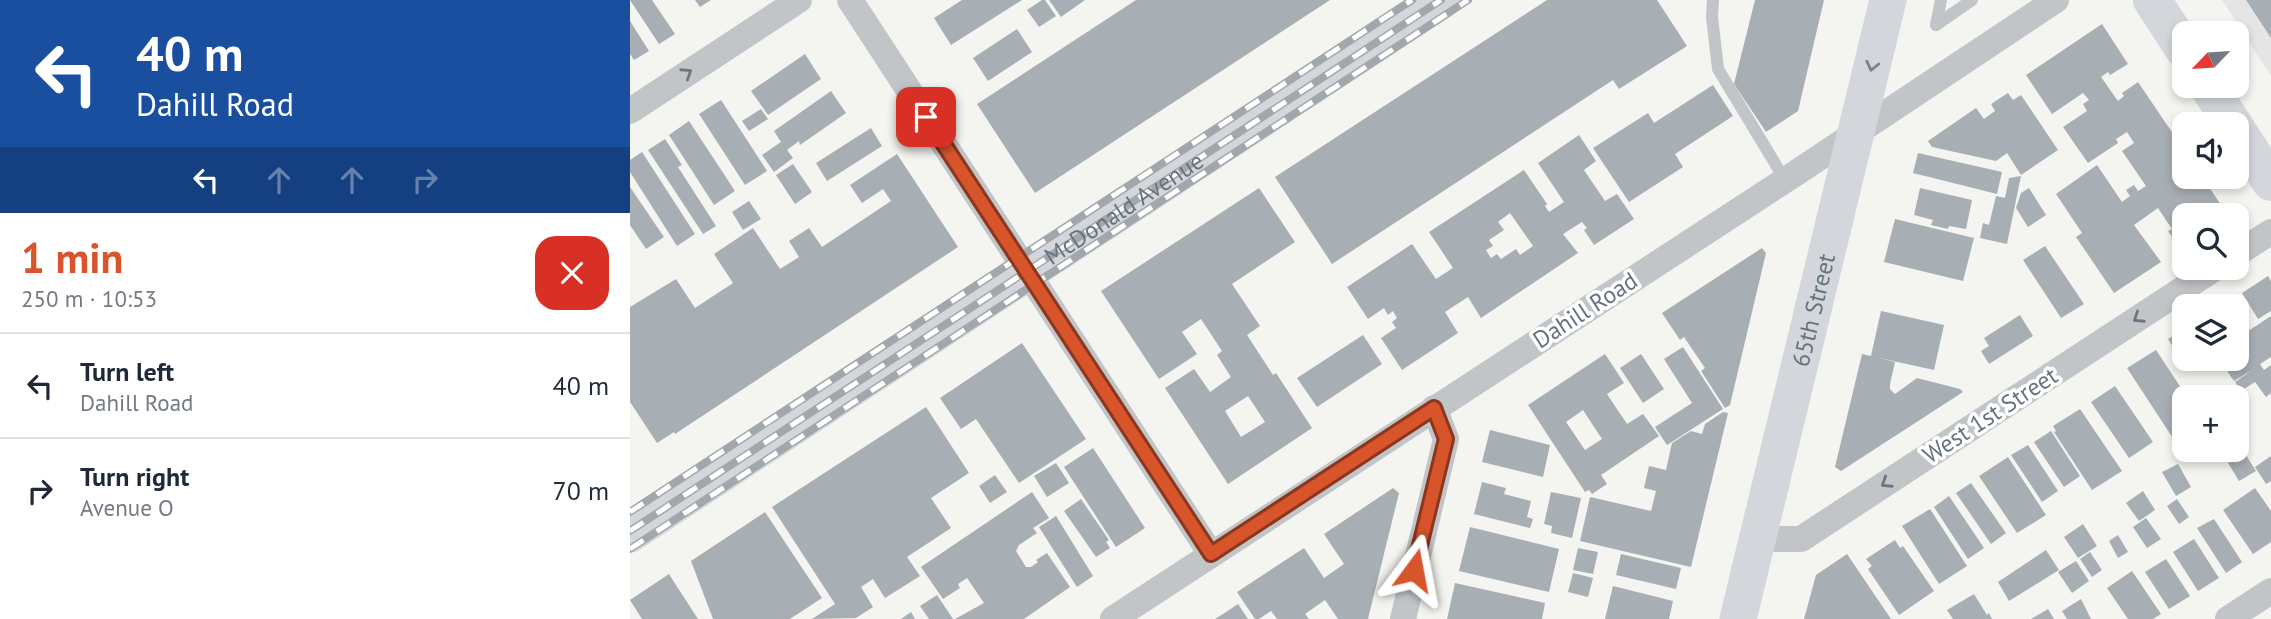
<!DOCTYPE html>
<html lang="en">
<head>
<meta charset="utf-8">
<style>
  :root { --surface:#fff; --page:#f6f6f7; --text:#1f2937; --muted:#747a83; --line:#e0e1e3; --accent:#d8552c }
  body { margin:0; font-family:"PT Sans",sans-serif; background:var(--page); color:var(--text); height:100vh; display:flex; flex-direction:column; font-size:26px; white-space:nowrap }
  * { box-sizing:border-box; margin:0 }
  p { font-size:23px; color:var(--muted) }
  .icon { flex:none; width:38px; height:38px; fill:none; stroke:currentColor; stroke-width:2; stroke-linecap:round; stroke-linejoin:round }
  .map { position:relative; flex:1; overflow:hidden }
  .drawer { display:flex; flex-direction:column; background:var(--surface); width:630px }
  .drawer>* { flex:none }
  .top-card { background:#1a4fa0; color:#fff; overflow:hidden }
  .needle { width:46px; rotate:245deg }
  .fabs { position:absolute; left:1542px; top:21px; display:grid; gap:14px }
  .fabs a { display:grid; place-items:center; width:77px; height:77px; border-radius:14px; background:var(--surface); box-shadow:0 4px 10px #0003; font-size:35px }
  .pin { position:absolute; display:grid; place-items:center; width:60px; height:60px; color:#fff; margin:-30px; border-radius:14px; box-shadow:0 4px 10px #0006 }
  .me { position:absolute; width:77px; margin:-38px; rotate:13deg; stroke-linejoin:round; filter:drop-shadow(0 0 5px #0008) }
  .turn { display:flex; align-items:center; gap:24px; height:147px; padding:0 21px; font-size:32px }
  .turn .icon { width:91px; height:91px; stroke-width:2.5 }
  .turn b { display:block; font-size:49px; line-height:60px }
  .lanes { display:flex; align-items:center; height:66px; padding:0 21px; background:#0003; justify-content:center; gap:35px; direction:ltr }
  .lanes .off { opacity:.35 }
  .round { display:grid; place-items:center; flex:none; width:74px; height:74px; border-radius:21px; background:var(--page) }
  .summary { display:flex; align-items:center; justify-content:space-between; height:119px; padding:0 21px }
  h1 { font-size:42px; font-weight:700; line-height:52px; color:var(--accent) }
  ul { padding:0; list-style:none }
  li { display:flex; align-items:center; gap:21px; height:105px; padding:0 21px; border-top:2px solid var(--line) }
  li div { flex:1 }
  li b { display:block; font-size:26px }
  li em { font-style:normal }
  main { display:flex; flex:1; min-height:0 }
  .map>svg:first-child { display:block }
  .built { fill:#e4e5e4 }
  .building { fill:#a8afb4; fill-rule:evenodd }
  .lines { fill:none; stroke-linecap:round; stroke-linejoin:round }
  .lane { stroke:#c2c5c8; stroke-width:12 }
  .street { stroke:#c2c5c8; stroke-width:26 }
  .secondary { stroke:#d3d7db; stroke-width:37 }
  .primary { stroke:#d3d7db; stroke-width:38 }
  .rail-casing { stroke:#a2a7ac; stroke-width:8 }
  .rail { stroke:#fff; stroke-width:5; stroke-dasharray:16; stroke-linecap:butt }
  .oneway { stroke:#76828d }
  .oneway2 { stroke:#6a7783 }
  .route-casing { stroke:#8c371d; stroke-width:18 }
  .route { stroke:#d8552c; stroke-width:12 }
  .labels { text-anchor:middle; dominant-baseline:central; stroke-width:7; stroke-linejoin:round; paint-order:stroke }
  .street-label { font-size:24px; fill:#65737f; stroke:#fff }
</style>
</head>
<body>
<main>
<section class="drawer">
<div class="top-card">
<div class="turn"><svg class="icon" aria-label="left" viewBox="0 0 24 24"><path d="M17 20v-9H6M10 6l-5 5 5 5"/></svg><div><b>40 m</b>Dahill Road</div></div>
<div class="lanes"><svg class="icon" aria-label="left" viewBox="0 0 24 24"><path d="M17 20v-9H6M10 6l-5 5 5 5"/></svg><svg class="icon off" aria-label="ahead" viewBox="0 0 24 24"><path d="M12 20V5M6 11l6-6 6 6"/></svg><svg class="icon off" aria-label="ahead" viewBox="0 0 24 24"><path d="M12 20V5M6 11l6-6 6 6"/></svg><svg class="icon off" aria-label="right" viewBox="0 0 24 24"><path d="M7 20v-9h11M14 6l5 5-5 5"/></svg></div>
</div>
<div class="summary"><div><h1>1 min</h1><p>250 m · 10:53</p></div><a class="round" style="background:#d93025;color:#fff"><svg class="icon" aria-label="close" viewBox="0 0 24 24"><path d="M6 6l12 12M18 6L6 18"/></svg></a></div>
<ul>
<li><svg class="icon" aria-label="left" viewBox="0 0 24 24"><path d="M17 20v-9H6M10 6l-5 5 5 5"/></svg><div><b>Turn left</b><p>Dahill Road</p></div><em>40 m</em></li>
<li><svg class="icon" aria-label="right" viewBox="0 0 24 24"><path d="M7 20v-9h11M14 6l5 5-5 5"/></svg><div><b>Turn right</b><p>Avenue O</p></div><em>70 m</em></li>
</ul>
</section>
<div class="map">
<svg width="1641" height="619" viewBox="0 0 1641 619">
  <rect width="100%" height="100%" fill="#f4f4f0"/>
  <path class="built" d="M1592 0H1641V76Z"/>
  <g class="building">
    <path d="M0 0H22L45 34 29 44Z"/>
    <path d="M65 0H81L70 7Z"/>
    <path d="M332 0H392L321 45 304 18Z"/>
    <path d="M412 0H415L426 16 409 27 397 10Z"/>
    <path d="M419 0H455L431 17Z"/>
    <path d="M506 0H700L405 193 347 104Z"/>
    <path d="M917 0H1027L1057 46 989 89 983 80 702 264 645 177Z"/>
    <path d="M1125 0H1194L1168 111 1136 132 1104 84Z"/>
    <path d="M1616 0H1641V38Z"/>
    <path d="M0 21 19 51 4 60 0 54Z"/>
    <path d="M1472 24 1498 64 1480 75 1478 72 1471 77 1488 101 1494 96 1492 93 1508 82 1554 150V177H1572L1598 215H1554V248L1551 250 1538 231 1542 229 1528 208 1504 225 1531 262 1484 293 1446 237 1452 233 1426 194 1467 165 1492 202 1500 196 1496 190 1504 185 1508 191 1516 186 1492 151 1504 143 1497 132 1486 139 1488 143 1458 163 1433 127 1457 111 1453 104 1459 100 1453 93 1422 114 1396 75Z"/>
    <path d="M387 29 402 52 358 81 343 58Z"/>
    <path d="M175 54 191 79 138 115 121 91Z"/>
    <path d="M1083 85 1103 116 1045 154 1053 167 999 202 963 148 1018 113 1024 123Z"/>
    <path d="M201 91 216 113 170 145 169 141 157 150 163 158 144 172 132 155 151 142 144 131Z"/>
    <path d="M1378 93 1383 100 1391 95 1428 150 1391 175 1377 153 1366 161 1302 147 1298 141 1346 108 1354 119 1365 111 1361 104Z"/>
    <path d="M91 100 137 171 115 185 69 114Z"/>
    <path d="M131 109 138 119 119 131 112 121Z"/>
    <path d="M59 121 105 191 84 205 39 135Z"/>
    <path d="M241 128 252 146 197 181 186 163Z"/>
    <path d="M949 135 966 161 954 170 975 201 987 194 1004 219 964 245 954 230 957 228 952 222 933 234 948 253 851 318 838 297 815 312 828 333 772 370 751 338 766 328 762 322 767 318 763 311 758 315 754 308 738 319 717 287 782 244 806 279 823 268 799 232 894 170 917 204 915 206 919 212 934 202 908 163ZM880 213 903 246 890 255 886 249 871 259 867 254 861 258 856 250 863 246 859 240 874 230 868 222Z"/>
    <path d="M35 139 52 165 48 167 86 226 73 234 18 150Z"/>
    <path d="M12 152 65 234 47 246 0 172V160Z"/>
    <path d="M1288 153 1372 172 1367 194 1283 173Z"/>
    <path d="M267 154 328 247 45 434 44 432 27 443 0 402V307L46 279 65 308 103 283 84 254 123 228 150 269 169 257 159 241 179 228 192 247 261 201 253 189 232 203 220 185Z"/>
    <path d="M163 164 182 192 165 204 146 175Z"/>
    <path d="M1391 176 1377 244 1350 238 1353 223 1359 225 1366 196 1375 198 1379 178Z"/>
    <path d="M0 187 34 237 16 249 0 225Z"/>
    <path d="M629 188 665 242 602 284 630 326 617 335 643 375 646 373 682 428 598 484 535 388 564 369 580 392 601 377 587 355 592 351 571 319 552 332 567 354 529 379 471 291ZM618 396 635 422 611 437 595 411Z"/>
    <path d="M1290 188 1342 200 1336 229 1319 226 1318 229 1301 225 1303 220 1284 215Z"/>
    <path d="M1399 188 1416 215 1398 227 1386 208 1391 193Z"/>
    <path d="M119 201 131 219 113 230 102 212Z"/>
    <path d="M1265 219 1344 238 1333 281 1254 262Z"/>
    <path d="M1415 246 1454 304 1431 318 1393 260Z"/>
    <path d="M1132 248 1136 253 1100 405 1095 408 1071 371 1075 368 1054 337 1050 340 1032 313Z"/>
    <path d="M1638 276 1641 281V311L1628 319 1612 293Z"/>
    <path d="M1602 298 1619 326 1606 334V306H1590Z"/>
    <path d="M1251 311 1314 325 1304 370 1245 357 1265 362 1260 384V389L1265 394 1287 378 1330 389 1333 392 1211 471 1205 467 1232 354 1241 356Z"/>
    <path d="M1390 315 1403 336 1359 364 1351 351 1359 346 1354 338Z"/>
    <path d="M1641 316V357L1630 364 1634 370 1641 365V393L1636 397 1625 382 1611 391 1605 382 1624 369 1604 381 1589 359H1606V339Z"/>
    <path d="M1554 329V359H1567L1555 366 1538 339Z"/>
    <path d="M733 335 752 364 687 407 667 378Z"/>
    <path d="M392 343 456 439 389 483 346 419 331 429 310 398Z"/>
    <path d="M1053 347 1093 409 1037 445 1025 427 1062 403 1034 359Z"/>
    <path d="M1526 350 1557 397H1554V450H1562L1554 455 1497 368Z"/>
    <path d="M975 354 994 383 977 394 997 424 1013 414 1029 436 971 475 977 484 962 494 959 490 955 492 898 405ZM953 410 972 439 955 450 936 422Z"/>
    <path d="M1011 354 1034 389 1013 403 990 368Z"/>
    <path d="M1485 386 1523 442 1499 458 1461 402Z"/>
    <path d="M296 407 339 473 301 498 321 528 277 557 290 576 255 598 243 579 231 587 243 607 226 618 182 619 205 604 142 507Z"/>
    <path d="M1450 409 1492 471 1462 490 1424 432 1426 431 1423 426Z"/>
    <path d="M1093 412 1098 413 1061 567 950 541 960 497 1021 511 1026 491 1014 488 1019 466 1036 470 1042 443 1061 431 1072 434 1075 424Z"/>
    <path d="M860 430 920 445 913 477 852 462Z"/>
    <path d="M1421 431 1450 476 1434 487 1404 442Z"/>
    <path d="M1398 445 1428 491 1412 502 1381 455Z"/>
    <path d="M463 448 515 528 486 547 434 467Z"/>
    <path d="M1614 452 1626 471 1609 481 1598 463Z"/>
    <path d="M1641 456V481L1636 484 1625 467Z"/>
    <path d="M1378 457 1416 515 1387 533 1349 476Z"/>
    <path d="M426 463 439 483 417 497 404 476Z"/>
    <path d="M1548 464 1561 487 1546 496 1532 472Z"/>
    <path d="M365 475 377 492 360 503 349 486Z"/>
    <path d="M852 482 876 488 874 494 901 501 897 517 903 519 900 528 844 514Z"/>
    <path d="M1341 483 1376 533 1361 544 1326 493Z"/>
    <path d="M763 488 769 493 738 619H708L695 600 675 614 679 619H647L641 611 629 619H625L607 592 674 548 694 578 714 564 694 534Z"/>
    <path d="M1625 488 1641 511V542L1623 554 1593 510Z"/>
    <path d="M1513 491 1525 510 1509 521 1496 503Z"/>
    <path d="M402 492 419 518 403 528 407 533 389 545 386 551 396 567H401L408 562 406 560 417 553 440 587 394 619H325L354 603 337 578 328 584 330 588 313 599 291 567Z"/>
    <path d="M921 492 951 498 942 538 921 533 922 526 914 524Z"/>
    <path d="M1319 496 1354 548 1338 559 1304 507Z"/>
    <path d="M451 499 479 540 476 542 480 548 466 557 434 511Z"/>
    <path d="M1547 499 1559 517 1549 524 1537 506Z"/>
    <path d="M1300 509 1337 566 1309 584 1272 526Z"/>
    <path d="M135 512 192 598 160 619H83L61 561Z"/>
    <path d="M426 516 463 576 447 587 409 527Z"/>
    <path d="M1516 518 1531 539 1517 548 1503 527Z"/>
    <path d="M1584 519 1612 562 1596 573 1567 528Z"/>
    <path d="M1453 524 1467 546 1448 558 1434 537Z"/>
    <path d="M840 527 929 549 919 592 829 571Z"/>
    <path d="M1488 535 1498 552 1488 558 1479 541Z"/>
    <path d="M1564 539 1589 578 1568 591 1543 552Z"/>
    <path d="M1265 540 1270 548 1273 546 1304 591 1269 615 1238 569 1242 566 1236 559Z"/>
    <path d="M948 548 968 552 963 574 943 570Z"/>
    <path d="M1416 550 1429 570 1379 601 1368 582Z"/>
    <path d="M1460 552 1472 570 1462 577 1450 559Z"/>
    <path d="M991 554 1051 568 1046 589 986 575Z"/>
    <path d="M1217 554 1261 619H1174L1186 575Z"/>
    <path d="M1536 559 1560 596 1539 609 1515 572Z"/>
    <path d="M1446 561 1459 581 1442 593 1428 572Z"/>
    <path d="M1502 571 1531 614 1523 619H1498L1477 588Z"/>
    <path d="M943 573 963 578 958 597 938 592Z"/>
    <path d="M39 574 44 582 68 619H12L0 600Z"/>
    <path d="M825 583 915 603 912 619H817Z"/>
    <path d="M983 586 1043 601 1039 619H975Z"/>
    <path d="M1344 594 1357 615 1359 613 1362 619H1323L1317 610Z"/>
    <path d="M307 595 323 619H299L290 606Z"/>
    <path d="M1451 599 1461 619H1437L1432 611Z"/>
    <path d="M608 604 618 619H585L593 614Z"/>
    <path d="M1418 609 1424 619H1401Z"/>
    <path d="M281 612 285 619H271Z"/>
  </g>
  <g class="lines">
    <g class="lane">
      <path d="M1083 0 1082 17 1088 69 1155 180"/>
      <path d="M1306 25 1342 0"/>
      <path d="M1306 25 1311 0"/>
    </g>
    <g class="street">
      <path d="M220 0 581 554"/>
      <path d="M0 111 169 0"/>
      <path d="M1606 254 1641 232"/>
      <path d="M1127 539H1171L1585 268"/>
      <path d="M483 619 1166 173 1426 0"/>
      <path d="M773 619 816 439 804 408"/>
      <path d="M1598 619 1641 591"/>
    </g>
    <g class="secondary">
      <path d="M0 534 812 0"/>
      <path id="s1" d="M1108 619 1258 0"/>
    </g>
    <g class="primary">
      <path d="M1522 0 1554 49"/>
      <path d="M1578 86 1603 124"/>
      <path d="M1606 129 1641 182"/>
    </g>
    <defs>
      <g id="rail">
        <path d="M0 512 782 0"/>
        <path id="s2" d="M0 531 811 0"/>
        <path d="M0 549 838 0"/>
      </g>
    </defs>
    <use href="#rail" class="rail-casing"/>
    <use href="#rail" class="rail"/>
  </g>
  <defs><path id="oneway-chevron" d="M-2-3.5L2.5 0L-2 3.5" fill="none" stroke-width="1.6" stroke-linecap="round" stroke-linejoin="round" transform="scale(1.75)"/></defs>
  <use class="oneway" href="#oneway-chevron" transform="translate(1242 66) rotate(103)"/>
  <g class="oneway2">
    <use href="#oneway-chevron" transform="translate(57 73) rotate(-33)"/>
    <use href="#oneway-chevron" transform="translate(1508 318) rotate(147)"/>
    <use href="#oneway-chevron" transform="translate(1256 483) rotate(147)"/>
  </g>
  <g class="lines">
    <defs>
      <path id="route" d="M296 117 581 554 804 408 816 439 784 570"/>
    </defs>
    <use href="#route" class="route-casing"/>
    <use href="#route" class="route"/>
  </g>
  <g class="labels">
    <g class="street-label">
      <text stroke="none"><textPath href="#s2" startOffset="590">McDonald Avenue</textPath></text>
      <text stroke="none"><textPath href="#s1" startOffset="318">65th Street</textPath></text>
      <text transform="translate(955 310) rotate(-33)">Dahill Road</text>
      <text transform="translate(1360 415) rotate(-33)">West 1st Street</text>
    </g>
  </g>
</svg>
<div class="fabs">
<a><svg class="needle" viewBox="-14 -14 28 28"><path d="M0-13l5 13h-10z" fill="#e53935"/><path d="M0 13l5-13h-10z" fill="#747a83"/></svg></a>
<a><svg class="icon" aria-label="sound" viewBox="0 0 24 24"><path d="M4 9h4l5-4v14l-5-4H4zM17 9q2 3 0 6"/></svg></a>
<a><svg class="icon" aria-label="search" viewBox="0 0 24 24"><circle cx="10" cy="10" r="6"/><path d="M15 15l6 6"/></svg></a>
<a><svg class="icon" aria-label="layers" viewBox="0 0 24 24"><path d="M12 4l9 5-9 5-9-5zM3 14l9 5 9-5"/></svg></a>
<a>+</a>
</div>
<div class="pin" style="left:296px;top:117px;background:#d93025"><svg class="icon" aria-label="arrive" viewBox="0 0 24 24"><path d="M6 21V4h12l-3 4 3 4H6"/></svg></div>
<svg class="me" style="left:784px;top:570px" viewBox="-20 -20 40 40"><path d="M0-17L14 15 0 8-14 15z" fill="#d8552c" stroke="#fff" stroke-width="4"/></svg>
</div>
</main>
</body>
</html>
